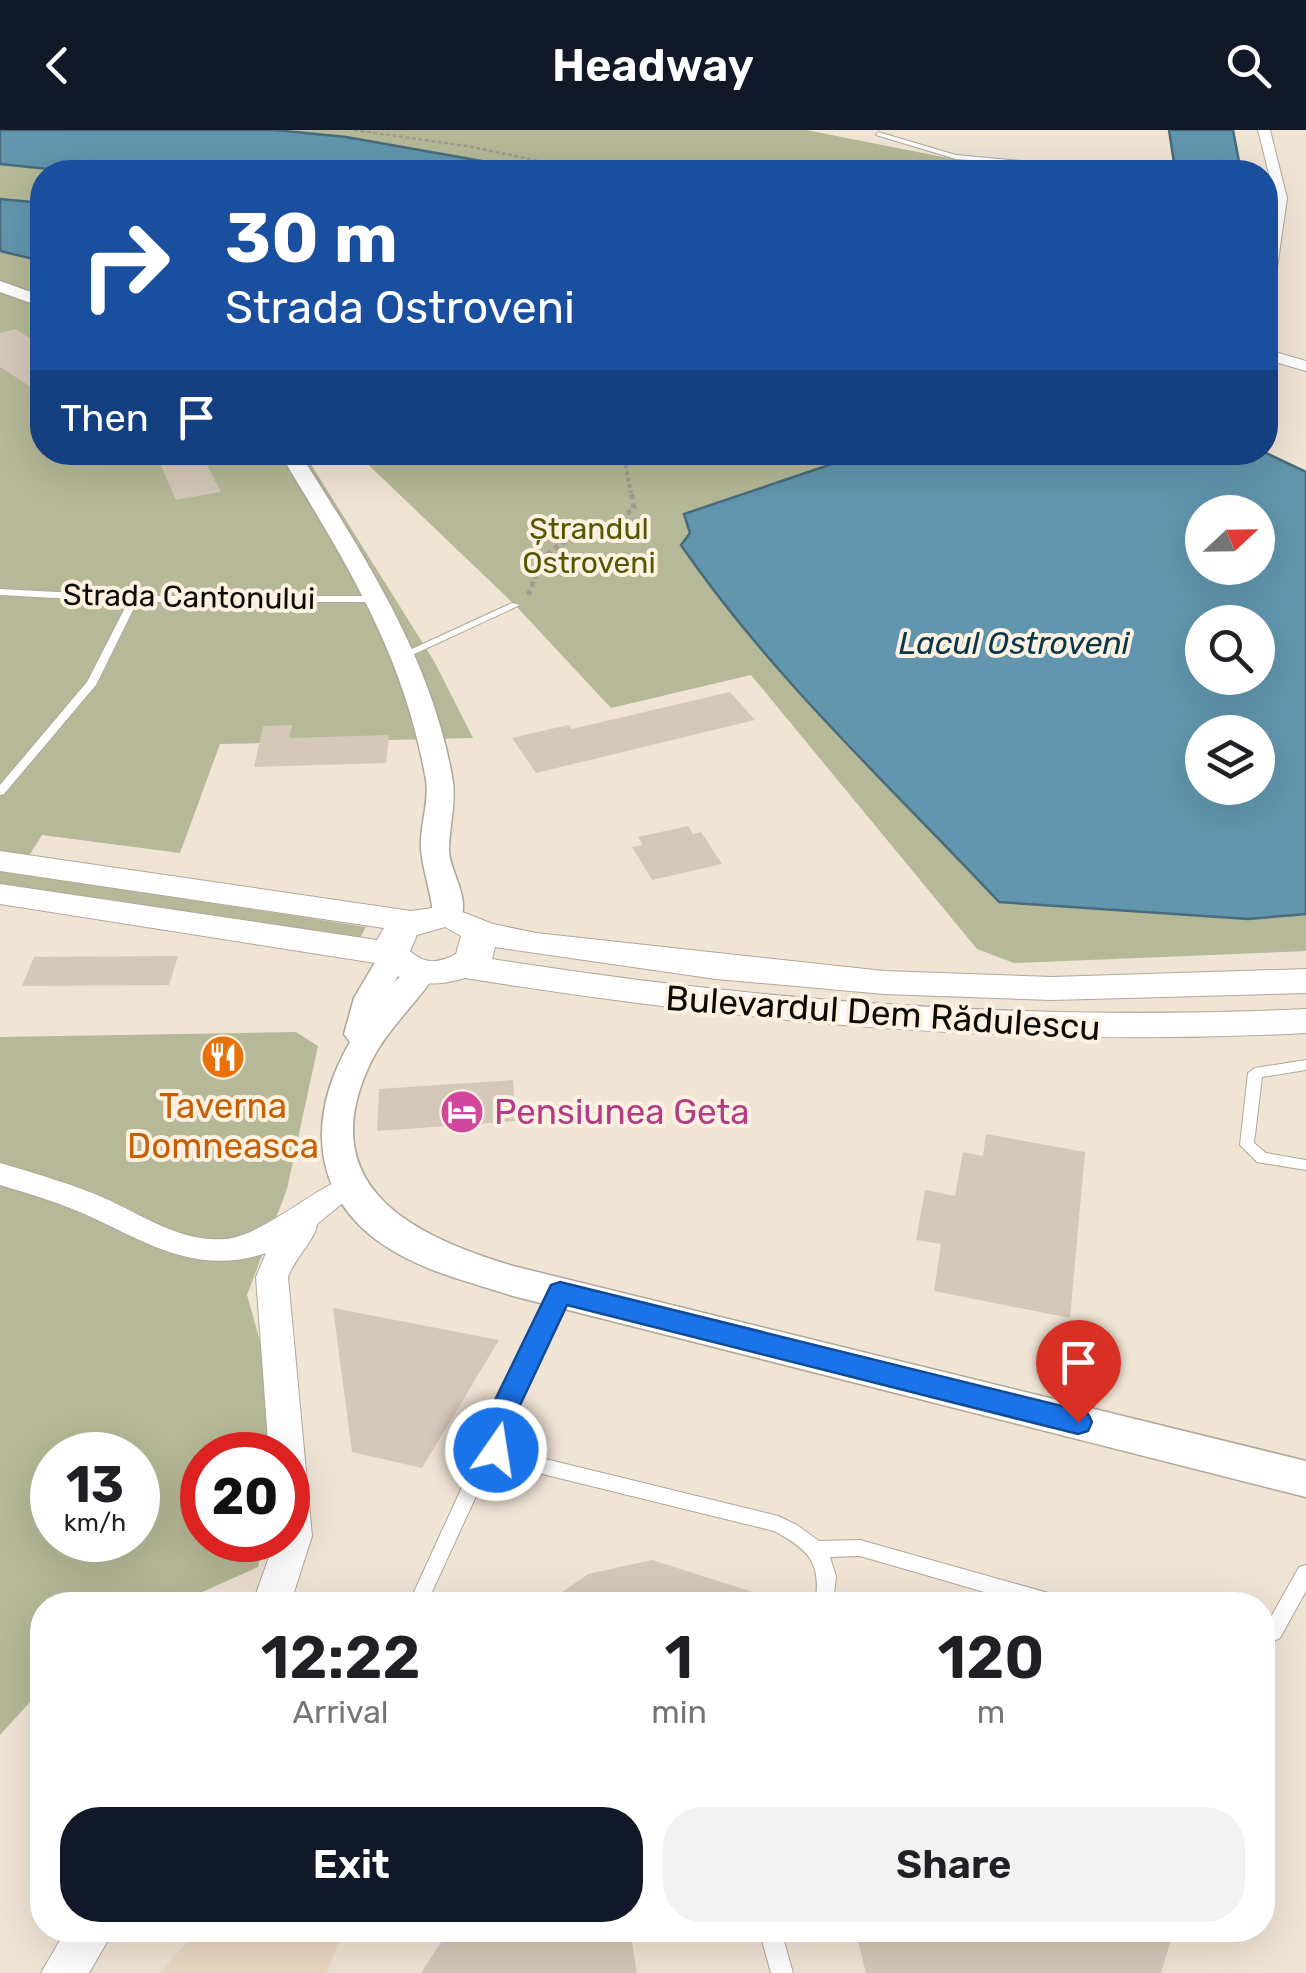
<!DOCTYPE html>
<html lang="en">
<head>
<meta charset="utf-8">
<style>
  :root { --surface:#fff; --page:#f2f2f2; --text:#202124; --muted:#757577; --accent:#111827 }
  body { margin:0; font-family:Rubik,sans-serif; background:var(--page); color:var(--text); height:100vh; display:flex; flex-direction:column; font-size:38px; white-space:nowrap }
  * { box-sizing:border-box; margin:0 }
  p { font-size:32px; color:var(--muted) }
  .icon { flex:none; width:55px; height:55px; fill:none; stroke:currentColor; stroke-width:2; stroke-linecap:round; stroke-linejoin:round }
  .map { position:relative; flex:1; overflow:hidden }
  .side { position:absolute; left:30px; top:1462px; width:1245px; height:350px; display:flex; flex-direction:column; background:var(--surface); border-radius:40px; box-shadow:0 10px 40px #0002 }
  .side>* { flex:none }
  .guide { position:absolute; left:30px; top:30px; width:1248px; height:305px; border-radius:40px; box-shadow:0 10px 40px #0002; background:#1a4fa0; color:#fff; overflow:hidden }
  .needle { width:65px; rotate:68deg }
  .controls { position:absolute; left:1185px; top:365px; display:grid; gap:20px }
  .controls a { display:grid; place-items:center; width:90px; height:90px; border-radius:50%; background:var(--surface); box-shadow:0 10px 40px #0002; font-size:50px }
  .speed { position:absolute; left:30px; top:1302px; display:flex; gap:20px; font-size:50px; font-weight:700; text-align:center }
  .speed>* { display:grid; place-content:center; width:130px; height:130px; border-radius:50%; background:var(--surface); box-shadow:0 10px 40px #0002; line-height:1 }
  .speed small { font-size:25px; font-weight:400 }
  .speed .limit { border:15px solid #d22; background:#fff; color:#111 }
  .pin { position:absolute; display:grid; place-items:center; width:85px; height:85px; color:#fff; margin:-102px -42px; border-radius:50% 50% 50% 0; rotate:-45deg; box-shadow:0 0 10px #0007 }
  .pin .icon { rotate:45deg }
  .me { position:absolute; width:110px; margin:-55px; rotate:13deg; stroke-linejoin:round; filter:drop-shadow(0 0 8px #0008) }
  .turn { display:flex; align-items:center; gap:35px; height:210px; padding:0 30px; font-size:45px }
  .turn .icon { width:130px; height:130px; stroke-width:2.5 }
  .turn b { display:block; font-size:70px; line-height:85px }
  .then { display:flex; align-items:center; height:95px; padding:0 30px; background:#0003; gap:20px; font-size:38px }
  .eta { display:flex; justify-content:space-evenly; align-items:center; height:170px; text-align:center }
  .eta b { font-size:60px; font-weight:600; line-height:70px }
  .primary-button { display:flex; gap:20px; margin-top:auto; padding:20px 30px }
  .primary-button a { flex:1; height:115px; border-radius:40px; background:var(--accent); color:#fff; font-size:40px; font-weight:600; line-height:115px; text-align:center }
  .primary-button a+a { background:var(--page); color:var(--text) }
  header { display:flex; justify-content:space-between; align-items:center; height:130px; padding:0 30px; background:var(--accent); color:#fff; font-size:45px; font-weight:600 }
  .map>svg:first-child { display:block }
  .built { fill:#ead9c4 }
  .green { fill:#b5b997; fill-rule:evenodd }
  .water { fill:#6196ae; stroke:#486c7c; stroke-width:2.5; fill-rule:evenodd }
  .building { fill:#d4c8b9 }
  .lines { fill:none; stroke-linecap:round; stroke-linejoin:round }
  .service-casing { stroke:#b1a698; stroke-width:2 }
  .minor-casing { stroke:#b1a698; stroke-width:2 }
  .tertiary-casing { stroke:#b1a698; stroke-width:3 }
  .secondary-casing { stroke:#b1a698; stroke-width:2 }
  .path-far2 { stroke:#a49b90; stroke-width:2.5; stroke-dasharray:4 2.5; stroke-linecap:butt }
  .path-far1 { stroke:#a49b90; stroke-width:4; stroke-dasharray:4 2.5; stroke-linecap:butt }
  .path { stroke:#a49b90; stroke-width:5; stroke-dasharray:5 4; stroke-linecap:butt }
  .service { fill:#fff; fill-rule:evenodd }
  .minor { fill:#fff; fill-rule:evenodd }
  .tertiary { fill:#fff; fill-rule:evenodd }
  .secondary { fill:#fff; fill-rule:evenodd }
  .route { fill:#1a73e8; stroke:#114b97; stroke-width:2.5 }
  .labels { text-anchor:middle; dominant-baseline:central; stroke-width:8; stroke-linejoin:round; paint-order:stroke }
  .far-park-label { font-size:30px; fill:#545803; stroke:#fef1e2 }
  .far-street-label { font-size:30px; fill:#0e0b06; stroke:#fef1e2 }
  .far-water-label { font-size:32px; font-style:italic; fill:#063849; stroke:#fef1e2 }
  .street-label { font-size:35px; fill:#0e0b06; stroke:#fef1e2 }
  .food-label { font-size:35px; fill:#c56008; stroke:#fef1e2 }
  .hotel-label { font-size:35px; fill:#b23c85; stroke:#fef1e2; text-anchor:start }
</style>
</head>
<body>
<header><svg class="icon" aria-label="back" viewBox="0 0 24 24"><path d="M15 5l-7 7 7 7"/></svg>Headway<svg class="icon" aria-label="search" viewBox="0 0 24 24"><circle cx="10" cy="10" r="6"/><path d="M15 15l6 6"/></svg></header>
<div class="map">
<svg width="1306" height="1843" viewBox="0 0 1306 1843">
  <rect width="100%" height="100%" fill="#f0e4d5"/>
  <path class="built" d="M198 1800H343L327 1843H159Z"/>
  <g class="green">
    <path d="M275 0H806L1019 42H544L346 7Z"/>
    <path d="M0 34 77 42H42V73L0 69Z"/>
    <path d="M0 121 42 131V322L314 323 307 328 434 531 473 608 220 614 180 723 42 705 18 743 366 797 359 810 0 772Z"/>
    <path d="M356 323H844L777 539 999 772 1248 789 1306 784V821L1014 833 977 819 751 545 611 578 515 475Z"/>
    <path d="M296 902 318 916 287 1059 247 1165 265 1229 275 1325H202V1410H265L258 1437 173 1475H42V1559L0 1605V907ZM52 1325H138V1410H52Z"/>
  </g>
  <g class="water">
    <path d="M0 0H275L346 7 544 42H77L0 34Z"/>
    <path d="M1169 0H1233L1241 42 1175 39Z"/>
    <path d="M0 69 42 73V131L0 121Z"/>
    <path d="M1264 322 1306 342V784L1248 789 999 772C890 656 771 546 681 415L690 403 684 384 838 332 844 323ZM1202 382H1258V438H1202ZM1202 492H1258V548H1202ZM1202 602H1258V658H1202Z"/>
  </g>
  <g class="building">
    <path d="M16 199 31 209 42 206V264L0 237V203Z"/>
    <path d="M155 322H200L221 362 176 370Z"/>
    <path d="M730 562 755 590 536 643 512 608 568 595 572 599Z"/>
    <path d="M292 595 289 608 389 605 386 633 254 637 263 596Z"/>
    <path d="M688 696 693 704 701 702 722 734 652 750 632 717 643 715 638 707Z"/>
    <path d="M178 826 169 855 22 856 34 827Z"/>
    <path d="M513 950 516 991 377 1001 379 959Z"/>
    <path d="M986 1004 1085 1022 1070 1188 934 1161 941 1114 916 1110 925 1060 955 1066 963 1022 983 1026Z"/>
    <path d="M333 1178 499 1210 422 1338 352 1322Z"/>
    <path d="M652 1430 775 1469 774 1475H544L588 1444Z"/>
    <path d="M449 1800H630L637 1843H421Z"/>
    <path d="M855 1800H1174L1161 1843H866Z"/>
  </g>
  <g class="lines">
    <defs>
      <g id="service">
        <path d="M878 2 956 25 1141 42H1123L956 29 876 5Z"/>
        <path d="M0 459 134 466H378L383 469 378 472H137L96 555 4 664 0 665V655L87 552 128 472 0 465Z"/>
        <path d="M512 473 520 475 410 526 406 527 401 524Z"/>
        <path d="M1306 930V940L1262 947 1254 1013 1266 1023 1306 1030V1040L1257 1032 1240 1015 1248 943 1255 938Z"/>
        <path d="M560 1157 566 1159 568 1163 502 1307 504 1316 517 1322 778 1386 797 1395 819 1411 860 1410 1059 1466 1066 1469 1068 1475H1029L860 1426 830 1427 836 1446 833 1475H815C822 1434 810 1420 774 1401L514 1337 494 1327 426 1475H408L485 1307 484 1303 490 1297 552 1163 554 1159Z"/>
        <path d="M1306 1435V1461L1280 1508 1262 1517V1498L1266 1496 1299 1437Z"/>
        <path d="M759 1800H781L793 1843H771Z"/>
      </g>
      <g id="minor">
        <path d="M1258 0H1270L1287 68 1272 173 1265 177V129L1275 68Z"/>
        <path d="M1265 219 1306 231V241L1265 229Z"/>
        <path d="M0 1033C32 1042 64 1052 95 1064 137 1081 178 1113 225 1109 270 1105 333 1039 361 1047L365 1055 317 1094C317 1107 295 1128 288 1147L312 1406 290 1475H252L275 1410H288V1325H269L256 1147 266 1123C198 1146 149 1114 89 1086 60 1073 30 1064 0 1055Z"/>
        <path d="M66 1800H114L89 1843H41Z"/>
      </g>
      <g id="tertiary">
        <path d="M0 151 42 166V177L0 162Z"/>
        <path d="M279 322H299C364 426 433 529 453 652 456 674 449 698 449 721 450 743 473 771 458 794L448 796 433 787C432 765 425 748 422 727 417 702 430 675 426 650 403 521 346 433 279 322Z"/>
        <path d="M394 816 409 826 394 853 411 835 422 832 437 842C416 875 386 899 369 936 313 1058 414 1106 513 1136L1306 1331V1367L513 1166C476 1154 438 1145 404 1127 313 1080 302 995 350 912L344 904 354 868 383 819Z"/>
      </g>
      <path id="secondary" d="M0 721 411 781 447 776 493 794 536 803 884 841 1052 847 1306 839V863L1052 870 884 864 716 849 495 817 492 829C763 872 1032 892 1306 879V903C1022 918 745 893 465 848 436 857 404 857 382 834L0 774V754L377 810 384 798 0 741ZM445 797 461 806 456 824C439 833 425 835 410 821L417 805Z"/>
    </defs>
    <use href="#service" class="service-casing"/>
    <use href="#minor" class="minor-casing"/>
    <use href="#tertiary" class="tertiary-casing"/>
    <use href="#secondary" class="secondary-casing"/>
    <path class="path-far2" d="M354 0 467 16 592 42"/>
    <g class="path-far1">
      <path d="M623 322 631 363"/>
      <path d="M543 329 573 322"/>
    </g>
    <path class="path" d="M528 465C534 453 536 439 544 429 566 401 608 402 634 378L631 360"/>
    <use href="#service" class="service"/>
    <use href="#minor" class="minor"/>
    <use href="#tertiary" class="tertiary"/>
    <use href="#secondary" class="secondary"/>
  </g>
  <path class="route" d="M560 1152 1078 1280 1088 1284 1092 1292 1088 1301 1078 1304 567 1175 507 1303 511 1320 506 1329 496 1332 486 1329 479 1303 551 1155Z"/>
  <defs>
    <symbol id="restaurant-disc" viewBox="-11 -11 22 22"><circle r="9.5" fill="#e8710a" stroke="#fef1e2"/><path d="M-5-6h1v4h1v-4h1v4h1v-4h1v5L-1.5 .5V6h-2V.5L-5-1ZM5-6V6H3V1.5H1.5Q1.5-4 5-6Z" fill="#fff"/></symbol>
    <symbol id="hotel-disc" viewBox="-11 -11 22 22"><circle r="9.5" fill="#d1479c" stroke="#fef1e2"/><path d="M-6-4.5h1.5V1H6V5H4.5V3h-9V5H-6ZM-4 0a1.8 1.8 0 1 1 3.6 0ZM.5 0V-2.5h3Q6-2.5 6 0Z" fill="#fff"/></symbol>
  </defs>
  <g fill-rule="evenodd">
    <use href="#restaurant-disc" x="198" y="902" width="50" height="50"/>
    <use href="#hotel-disc" x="437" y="957" width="50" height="50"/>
  </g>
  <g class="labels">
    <g class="far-park-label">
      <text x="589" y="399">Ștrandul<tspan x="589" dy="34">Ostroveni</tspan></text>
    </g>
    <g class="far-street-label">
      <text transform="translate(189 467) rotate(1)">Strada Cantonului</text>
    </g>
    <g class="far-water-label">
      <text x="1014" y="513">Lacul Ostroveni</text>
    </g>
    <g class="street-label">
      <text transform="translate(883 883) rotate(4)">Bulevardul Dem Rădulescu</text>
    </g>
    <g class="food-label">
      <text x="223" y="976">Taverna<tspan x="223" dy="40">Domneasca</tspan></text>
    </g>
    <g class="hotel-label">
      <text x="494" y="982">Pensiunea Geta</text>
    </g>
  </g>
</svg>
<div class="controls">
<a><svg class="needle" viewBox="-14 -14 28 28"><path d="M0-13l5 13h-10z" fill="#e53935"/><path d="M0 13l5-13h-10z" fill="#757577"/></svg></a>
<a><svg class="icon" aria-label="search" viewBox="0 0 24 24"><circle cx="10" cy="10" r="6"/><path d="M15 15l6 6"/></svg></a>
<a><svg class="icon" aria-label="layers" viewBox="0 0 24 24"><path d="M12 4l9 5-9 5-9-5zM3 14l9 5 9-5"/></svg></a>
</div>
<div class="speed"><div>13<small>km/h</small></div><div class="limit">20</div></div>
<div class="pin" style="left:1078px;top:1292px;background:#d93025"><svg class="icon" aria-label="arrive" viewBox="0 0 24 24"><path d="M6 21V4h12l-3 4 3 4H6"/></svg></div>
<svg class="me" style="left:496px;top:1320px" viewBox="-20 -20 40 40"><circle r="17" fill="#1a73e8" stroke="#fff" stroke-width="3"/><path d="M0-11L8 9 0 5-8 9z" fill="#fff"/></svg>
<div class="guide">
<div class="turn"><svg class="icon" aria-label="right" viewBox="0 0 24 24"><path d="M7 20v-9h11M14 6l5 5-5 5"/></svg><div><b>30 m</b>Strada Ostroveni</div></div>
<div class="then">Then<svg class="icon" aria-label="arrive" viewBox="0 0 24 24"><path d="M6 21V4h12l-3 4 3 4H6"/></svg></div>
</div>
<section class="side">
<div class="eta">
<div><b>12:22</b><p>Arrival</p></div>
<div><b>1</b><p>min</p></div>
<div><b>120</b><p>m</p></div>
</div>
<div class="primary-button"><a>Exit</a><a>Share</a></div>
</section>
</div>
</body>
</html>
